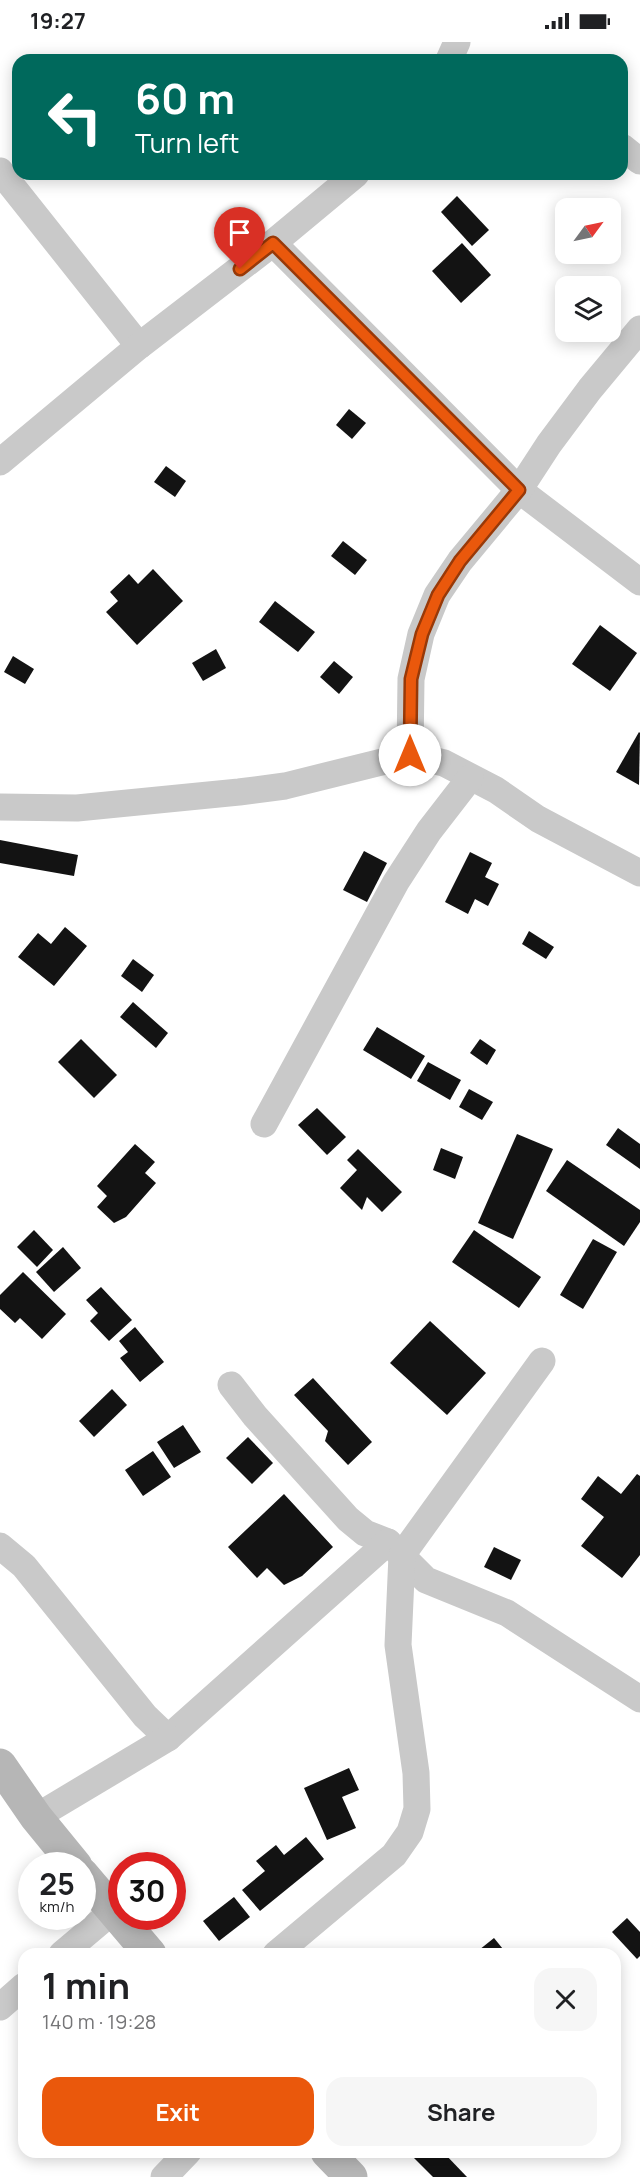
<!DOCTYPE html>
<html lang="en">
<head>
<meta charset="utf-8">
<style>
  :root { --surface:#fff; --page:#f6f6f6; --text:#202124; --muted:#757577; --accent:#ea580c }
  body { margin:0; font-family:Manrope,sans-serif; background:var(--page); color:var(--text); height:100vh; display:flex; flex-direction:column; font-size:22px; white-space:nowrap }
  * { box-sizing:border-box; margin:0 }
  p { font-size:20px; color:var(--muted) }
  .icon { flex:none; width:33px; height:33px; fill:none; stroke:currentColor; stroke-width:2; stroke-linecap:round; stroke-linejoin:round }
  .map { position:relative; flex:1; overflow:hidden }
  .side { position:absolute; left:18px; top:1906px; width:603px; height:210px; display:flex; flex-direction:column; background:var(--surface); border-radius:18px; box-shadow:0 3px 15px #0003 }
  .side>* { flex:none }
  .guide { position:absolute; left:12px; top:12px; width:616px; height:126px; border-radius:18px; box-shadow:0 3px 15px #0003; background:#00695c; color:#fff; overflow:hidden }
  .needle { width:39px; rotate:57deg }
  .buttons { position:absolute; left:555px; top:156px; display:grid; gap:12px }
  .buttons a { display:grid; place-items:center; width:66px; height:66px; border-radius:12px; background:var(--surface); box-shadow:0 3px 15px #0003; font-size:30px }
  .speed { position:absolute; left:18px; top:1810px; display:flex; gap:12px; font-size:30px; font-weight:700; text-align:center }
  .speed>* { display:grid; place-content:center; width:78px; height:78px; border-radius:50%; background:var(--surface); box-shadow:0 3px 15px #0003; line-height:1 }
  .speed small { font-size:15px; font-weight:400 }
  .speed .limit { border:9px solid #d22; background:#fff; color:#111 }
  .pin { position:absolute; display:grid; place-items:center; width:51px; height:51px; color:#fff; margin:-62px -26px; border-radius:50% 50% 50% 0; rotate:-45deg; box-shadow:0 0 6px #0007 }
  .pin .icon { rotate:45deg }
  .me { position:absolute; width:66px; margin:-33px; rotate:0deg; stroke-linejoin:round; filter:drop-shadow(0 0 4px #0008) }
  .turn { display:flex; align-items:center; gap:21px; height:126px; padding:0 24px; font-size:27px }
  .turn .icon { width:78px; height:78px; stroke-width:2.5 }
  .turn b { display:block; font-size:42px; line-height:51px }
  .round { display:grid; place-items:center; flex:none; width:63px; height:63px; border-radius:18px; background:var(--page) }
  .headline { display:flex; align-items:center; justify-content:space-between; height:102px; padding:0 24px }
  h1 { font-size:36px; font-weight:700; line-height:45px }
  .button { display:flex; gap:12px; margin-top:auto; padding:12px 24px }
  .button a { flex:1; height:69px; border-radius:18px; background:var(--accent); color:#fff; font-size:24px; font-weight:700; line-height:69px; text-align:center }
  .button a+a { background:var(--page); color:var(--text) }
  .status { display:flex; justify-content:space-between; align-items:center; height:42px; padding:0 30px; background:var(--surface); direction:ltr }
  .status svg { height:16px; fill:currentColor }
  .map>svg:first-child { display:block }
  .building { fill:#131313 }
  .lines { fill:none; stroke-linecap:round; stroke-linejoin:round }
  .street { stroke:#c9c9c9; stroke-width:27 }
  .secondary { stroke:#b6b6b6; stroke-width:33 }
  .route-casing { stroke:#983908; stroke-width:15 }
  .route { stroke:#ea580c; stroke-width:10 }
</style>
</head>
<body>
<div class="status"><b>19:27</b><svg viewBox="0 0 49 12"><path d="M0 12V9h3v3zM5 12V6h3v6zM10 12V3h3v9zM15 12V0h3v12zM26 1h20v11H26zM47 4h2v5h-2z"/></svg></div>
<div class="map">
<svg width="640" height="2135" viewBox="0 0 640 2135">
  <rect width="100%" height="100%" fill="#fff"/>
  <g class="building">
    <path d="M457 154 489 188 472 204 441 170Z"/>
    <path d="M462 201 491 233 461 261 432 229Z"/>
    <path d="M349 367 366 381 352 397 336 383Z"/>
    <path d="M166 424 186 439 175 455 154 440Z"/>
    <path d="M343 499 367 518 355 533 331 514Z"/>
    <path d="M153 527 183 559 137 603 106 570 118 559 110 550 129 532 138 542Z"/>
    <path d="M275 559 315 590 298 610 259 580Z"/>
    <path d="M600 583 637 611 610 649 572 622Z"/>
    <path d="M216 607 226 626 203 639 192 621Z"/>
    <path d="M13 614 34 627 25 642 4 630Z"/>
    <path d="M334 619 353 635 339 652 320 635Z"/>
    <path d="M639 690 640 691 639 743 616 730Z"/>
    <path d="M0 798 78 813 74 834 0 821Z"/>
    <path d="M364 809 387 821 367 860 343 848Z"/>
    <path d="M470 810 492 821 485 835 499 842 488 864 475 857 468 872 445 860Z"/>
    <path d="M65 885 87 904 54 944 18 915 38 891 51 902Z"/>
    <path d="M529 889 554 905 546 917 522 902Z"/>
    <path d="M133 917 154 933 142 950 121 934Z"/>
    <path d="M133 960 168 991 156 1006 120 975Z"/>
    <path d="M377 985 425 1014 411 1037 363 1008Z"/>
    <path d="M81 997 117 1033 94 1056 58 1020Z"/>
    <path d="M480 997 496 1008 487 1023 470 1011Z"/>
    <path d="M428 1020 461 1038 450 1058 417 1039Z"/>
    <path d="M469 1047 493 1060 482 1078 459 1065Z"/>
    <path d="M317 1066 346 1095 327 1113 298 1083Z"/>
    <path d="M618 1086 640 1102V1127L606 1103Z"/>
    <path d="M517 1092 553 1107 513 1197 478 1181Z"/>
    <path d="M135 1102 155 1120 145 1131 156 1141 126 1175 114 1181 97 1165 107 1154 97 1144Z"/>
    <path d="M441 1106 463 1115 455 1137 433 1128Z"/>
    <path d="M358 1107 402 1150 382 1170 367 1155 362 1168 340 1146 357 1128 347 1118Z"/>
    <path d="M567 1118 640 1168V1180L624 1204 546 1149Z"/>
    <path d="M34 1188 53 1208 37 1225 17 1205Z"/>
    <path d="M474 1188 541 1235 519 1266 452 1220Z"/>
    <path d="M593 1197 617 1210 583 1267 560 1253Z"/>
    <path d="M63 1205 81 1226 54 1250 36 1230Z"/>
    <path d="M23 1230 66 1272 42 1297 20 1276 15 1281 0 1267V1253Z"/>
    <path d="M101 1245 132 1278 109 1299 90 1279 98 1271 86 1258Z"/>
    <path d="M430 1279 486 1331 447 1373 390 1321Z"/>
    <path d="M135 1285 164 1320 140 1340 120 1316 128 1310 119 1299Z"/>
    <path d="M313 1336 372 1400 348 1423 325 1399 328 1389 294 1353Z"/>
    <path d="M112 1347 127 1363 94 1395 79 1379Z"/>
    <path d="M183 1383 201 1410 174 1426 157 1400Z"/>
    <path d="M248 1395 273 1421 252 1442 226 1416Z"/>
    <path d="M153 1409 171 1435 143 1454 125 1428Z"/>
    <path d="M637 1432 640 1434V1513L622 1536 581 1504 604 1475 581 1457 598 1434 621 1452Z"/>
    <path d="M284 1452 333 1505 302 1534 284 1543 267 1526 257 1536 228 1505Z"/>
    <path d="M494 1505 521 1518 511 1538 484 1525Z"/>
    <path d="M349 1726 359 1748 342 1755 356 1786 327 1798 304 1746Z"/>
    <path d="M306 1795 324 1817 260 1869 242 1848 265 1829 256 1819 276 1803 284 1813Z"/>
    <path d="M234 1855 250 1875 219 1899 203 1879Z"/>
    <path d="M627 1876 640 1890V1914L637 1917 612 1890Z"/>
    <path d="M494 1896 507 1912H474Z"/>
    <path d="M416 2110H443L467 2135H433L412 2114Z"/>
  </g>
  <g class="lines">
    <g class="street">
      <path d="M449 18 457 0"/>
      <path d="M622 105 640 119"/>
      <path d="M0 129 139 304"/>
      <path d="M273 201 519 448 640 540"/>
      <path d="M0 420 139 304 273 201 356 132"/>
      <path d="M410 713 411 637 421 592 437 553 460 519 519 448 549 402 590 347 640 287"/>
      <path d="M0 765 77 766 239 750 285 744 410 713 444 721 496 748 538 777 640 831"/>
      <path d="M264 1082 396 840 429 789 470 736"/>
      <path d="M231 1343 255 1374 348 1477 365 1491 388 1500 426 1538 507 1571 640 1657"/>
      <path d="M0 1504 24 1524 145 1674 168 1696 388 1500"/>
      <path d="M36 1775 168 1696"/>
      <path d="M62 1912 113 1869"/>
      <path d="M276 1912 394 1813 410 1790 417 1767 416 1731 398 1603 402 1513 542 1319"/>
      <path d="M0 1965 24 1944"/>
      <path d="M164 2135 188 2110"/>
    </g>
    <g class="secondary">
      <path d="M0 1723 36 1775 76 1824"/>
      <path d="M82 1832 150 1912"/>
      <path d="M327 2110 351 2135"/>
    </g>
  </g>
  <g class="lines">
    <defs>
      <path id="route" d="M240 227 273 201 519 448 460 519 438 553 422 592 411 637 410 713"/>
    </defs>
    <use href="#route" class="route-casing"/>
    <use href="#route" class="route"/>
  </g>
</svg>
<div class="buttons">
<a><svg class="needle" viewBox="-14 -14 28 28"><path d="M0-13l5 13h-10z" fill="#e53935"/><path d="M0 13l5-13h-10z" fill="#757577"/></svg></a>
<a><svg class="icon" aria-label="layers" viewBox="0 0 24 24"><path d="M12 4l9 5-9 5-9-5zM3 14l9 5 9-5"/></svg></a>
</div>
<div class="speed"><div>25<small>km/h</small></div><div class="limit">30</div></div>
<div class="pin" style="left:240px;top:227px;background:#d93025"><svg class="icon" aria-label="arrive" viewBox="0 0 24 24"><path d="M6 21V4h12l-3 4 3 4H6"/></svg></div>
<svg class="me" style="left:410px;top:713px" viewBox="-20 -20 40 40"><circle r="19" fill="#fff"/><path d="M0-13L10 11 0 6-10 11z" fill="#ea580c"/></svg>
<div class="guide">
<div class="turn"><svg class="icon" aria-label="left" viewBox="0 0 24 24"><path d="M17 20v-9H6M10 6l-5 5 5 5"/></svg><div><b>60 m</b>Turn left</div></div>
</div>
<section class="side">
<div class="headline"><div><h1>1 min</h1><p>140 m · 19:28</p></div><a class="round"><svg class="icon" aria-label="close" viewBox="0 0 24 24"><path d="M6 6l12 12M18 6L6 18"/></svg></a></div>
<div class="button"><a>Exit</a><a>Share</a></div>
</section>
</div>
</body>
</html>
